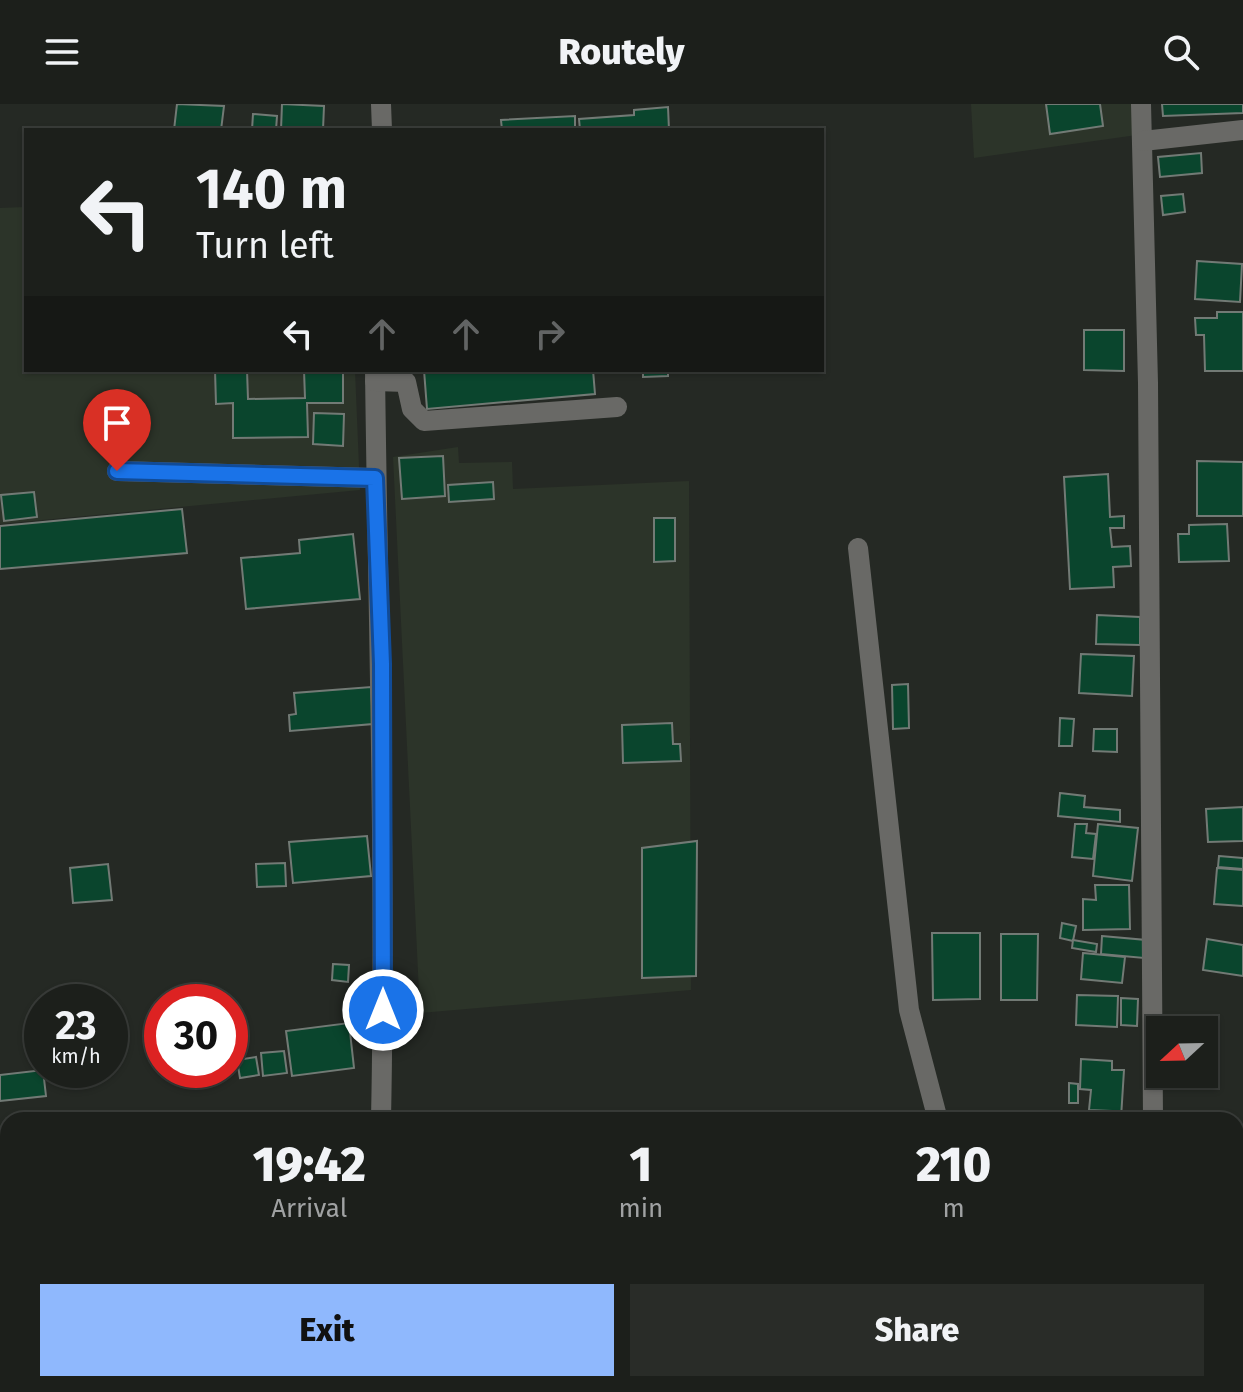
<!DOCTYPE html>
<html lang="en">
<head>
<meta charset="utf-8">
<style>
  :root { --surface:#1c1f1b; --page:#292c28; --text:#f1f3f6; --muted:#a0a2a3; --line:#3a3d3a; --accent:#8fb8fd }
  body { margin:0; font-family:"Fira Sans",sans-serif; background:var(--page); color:var(--text); height:100vh; display:flex; flex-direction:column; font-size:30px; white-space:nowrap }
  * { box-sizing:border-box; margin:0 }
  p { font-size:26px; color:var(--muted) }
  .icon { flex:none; width:44px; height:44px; fill:none; stroke:currentColor; stroke-width:2; stroke-linecap:round; stroke-linejoin:round }
  .map { position:relative; flex:1; overflow:hidden }
  .side { position:absolute; left:0px; top:1008px; width:1244px; height:280px; display:flex; flex-direction:column; background:var(--surface); border-radius:24px 24px 0 0; box-shadow:0 2px 6px #0004,0 0 0 2px var(--line) }
  .side>* { flex:none }
  .top-card { position:absolute; left:24px; top:24px; width:800px; height:244px; border-radius:0px; box-shadow:0 2px 6px #0004,0 0 0 2px var(--line); background:#1c1f1b; color:var(--text); overflow:hidden }
  .needle { width:52px; rotate:248deg }
  .controls { position:absolute; left:1146px; top:912px; display:grid; gap:16px }
  .controls a { display:grid; place-items:center; width:72px; height:72px; border-radius:0px; background:var(--surface); box-shadow:0 2px 6px #0004,0 0 0 2px var(--line); font-size:40px }
  .speed { position:absolute; left:24px; top:880px; display:flex; gap:16px; font-size:40px; font-weight:700; text-align:center }
  .speed>* { display:grid; place-content:center; width:104px; height:104px; border-radius:50%; background:var(--surface); box-shadow:0 2px 6px #0004,0 0 0 2px var(--line); line-height:1 }
  .speed small { font-size:20px; font-weight:400 }
  .speed .limit { border:12px solid #d22; background:#fff; color:#111 }
  .pin { position:absolute; display:grid; place-items:center; width:68px; height:68px; color:#fff; margin:-82px -34px; border-radius:50% 50% 50% 0; rotate:-45deg; box-shadow:0 0 8px #0007 }
  .pin .icon { rotate:45deg }
  .me { position:absolute; width:88px; margin:-44px; rotate:0deg; stroke-linejoin:round; filter:drop-shadow(0 0 6px #0008) }
  .turn { display:flex; align-items:center; gap:28px; height:168px; padding:0 40px; font-size:36px }
  .turn .icon { width:104px; height:104px; stroke-width:2.5 }
  .turn b { display:block; font-size:56px; line-height:68px }
  .lanes { display:flex; align-items:center; height:76px; padding:0 40px; background:#0003; justify-content:center; gap:40px; direction:ltr }
  .lanes .off { opacity:.35 }
  .eta { display:flex; justify-content:space-evenly; align-items:center; height:136px; text-align:center }
  .eta b { font-size:48px; font-weight:800; line-height:56px }
  .action { display:flex; gap:16px; margin-top:auto; padding:16px 40px }
  .action a { flex:1; height:92px; border-radius:0px; background:var(--accent); color:#111; font-size:32px; font-weight:800; line-height:92px; text-align:center }
  .action a+a { background:var(--page); color:var(--text) }
  header { display:flex; justify-content:space-between; align-items:center; height:104px; padding:0 40px; background:var(--surface); font-size:36px; font-weight:800 }
  .map>svg:first-child { display:block }
  .built { fill:#2c3429 }
  .building { fill:#0a452d; stroke:#727a75; stroke-width:2 }
  .lines { fill:none; stroke-linecap:round; stroke-linejoin:round }
  .minor { stroke:#696966; stroke-width:20 }
  .route-casing { stroke:#114b97; stroke-width:20 }
  .route { stroke:#1a73e8; stroke-width:14 }
</style>
</head>
<body>
<header><svg class="icon" aria-label="menu" viewBox="0 0 24 24"><path d="M4 6h16M4 12h16M4 18h16"/></svg>Routely<svg class="icon" aria-label="search" viewBox="0 0 24 24"><circle cx="10" cy="10" r="6"/><path d="M15 15l6 6"/></svg></header>
<div class="map">
<svg width="1243" height="1288" viewBox="0 0 1243 1288">
  <rect width="100%" height="100%" fill="#252924"/>
  <g class="built">
    <path d="M971 0H1136L1137 31 974 54Z"/>
    <path d="M26 103V266H355L360 386 0 420V104Z"/>
    <path d="M458 343 459 359 512 358 513 385 689 377 691 886 420 909 393 353Z"/>
  </g>
  <g class="building">
    <path d="M177 0 224 2 221 26H174Z"/>
    <path d="M282 0 324 2 323 26H281Z"/>
    <path d="M1046 0H1100L1103 22 1050 30Z"/>
    <path d="M1162 0H1243V9L1163 12Z"/>
    <path d="M668 3 669 26H580L579 15 634 11V6Z"/>
    <path d="M253 10 277 12 276 26H252Z"/>
    <path d="M575 12V26H502L501 16Z"/>
    <path d="M1201 49 1202 69 1160 73 1158 53Z"/>
    <path d="M1183 90 1185 108 1163 111 1161 92Z"/>
    <path d="M1197 157 1242 160 1240 198 1195 195Z"/>
    <path d="M1217 208H1243V267H1205L1204 231H1196L1195 214H1217Z"/>
    <path d="M1084 226H1124V267L1084 266Z"/>
    <path d="M215 266H247L248 295 305 294 304 266H343V299H307L308 333 233 334V299L216 300Z"/>
    <path d="M424 266H593L595 290 427 305Z"/>
    <path d="M643 266H668V272L643 273Z"/>
    <path d="M314 309 344 310 343 342 313 340Z"/>
    <path d="M443 352 445 392 402 395 399 354Z"/>
    <path d="M1197 357 1243 358V412H1197Z"/>
    <path d="M1108 370 1110 413 1124 412V424H1110L1112 443 1130 442 1131 462 1113 463 1114 483 1070 485 1064 373Z"/>
    <path d="M493 378 494 395 449 398 448 381Z"/>
    <path d="M34 388 37 413 4 417 1 391Z"/>
    <path d="M182 405 187 449 0 465V422Z"/>
    <path d="M654 414H675V457L654 458Z"/>
    <path d="M1227 420 1229 457 1179 458 1178 430H1189V421Z"/>
    <path d="M353 430 360 495 246 505 241 454 300 449 299 436Z"/>
    <path d="M1097 511 1140 513V541L1096 540Z"/>
    <path d="M1081 550 1134 552 1132 592 1079 589Z"/>
    <path d="M908 580 909 624 893 625 892 581Z"/>
    <path d="M371 583 373 620 290 627 289 611 296 610 294 589Z"/>
    <path d="M1060 614 1074 615 1072 642H1059Z"/>
    <path d="M672 619 673 640H680L681 657 623 659 622 621Z"/>
    <path d="M1094 625H1117V648L1093 647Z"/>
    <path d="M1060 689 1085 692 1084 703 1120 706V718L1058 712Z"/>
    <path d="M1243 703V737L1208 738 1206 705Z"/>
    <path d="M1075 720H1087L1086 729 1096 730 1093 755 1072 753Z"/>
    <path d="M1098 720 1138 724 1132 777 1093 772Z"/>
    <path d="M367 732 371 772 293 779 289 738Z"/>
    <path d="M697 737 696 872 642 874V744Z"/>
    <path d="M1219 752 1243 754V765L1218 763Z"/>
    <path d="M285 759 286 782 257 783 256 760Z"/>
    <path d="M108 760 112 796 73 799 70 764Z"/>
    <path d="M1217 764 1243 766V802L1214 800Z"/>
    <path d="M1095 781H1129L1130 825 1083 826V795L1096 796Z"/>
    <path d="M1062 819 1076 822 1073 837 1060 834Z"/>
    <path d="M932 829H980V895L933 896Z"/>
    <path d="M1001 830H1038L1037 896H1001Z"/>
    <path d="M1102 832 1146 836 1144 854 1101 850Z"/>
    <path d="M1207 835 1243 841V872L1203 866Z"/>
    <path d="M1073 836 1097 840 1096 848 1072 844Z"/>
    <path d="M1083 849 1125 853 1122 879 1081 875Z"/>
    <path d="M333 860 349 861 348 878 332 876Z"/>
    <path d="M1077 891 1118 892 1117 923 1076 921Z"/>
    <path d="M1121 894 1138 895 1137 922 1121 921Z"/>
    <path d="M349 919 354 964 292 972 286 927Z"/>
    <path d="M284 947 287 969 263 972 261 949Z"/>
    <path d="M256 953 259 971 240 974 237 956Z"/>
    <path d="M1081 955 1112 957V966H1124L1121 1014 1110 1013 1111 1007 1089 1006 1091 986 1080 985Z"/>
    <path d="M43 966 46 992 0 997V971Z"/>
    <path d="M1069 979 1078 980V999H1069Z"/>
    <rect x="1236" y="1082" width="7" height="65"/>
    <path d="M503 1280H586L585 1288H503Z"/>
    <path d="M795 1280H953V1288H796Z"/>
    <path d="M1087 1280H1133L1132 1288 1086 1287Z"/>
  </g>
  <g class="lines">
    <g class="minor">
      <path d="M381 0 382 26"/>
      <path d="M1141 0 1148 279 1153 1016"/>
      <path d="M1143 37 1243 26"/>
      <path d="M375 266C378 516 386 766 381 1016"/>
      <path d="M375 277 406 278 412 305 424 317 617 303"/>
      <path d="M117 367 375 374"/>
      <path d="M858 444 909 906 938 1016"/>
      <path d="M377 1280V1288"/>
      <path d="M1156 1280V1288"/>
      <path d="M968 1288 971 1280"/>
    </g>
  </g>
  <g class="lines">
    <defs>
      <path id="route" d="M117 367 375 374 382 560 383 906"/>
    </defs>
    <use href="#route" class="route-casing"/>
    <use href="#route" class="route"/>
  </g>
</svg>
<div class="controls">
<a><svg class="needle" viewBox="-14 -14 28 28"><path d="M0-13l5 13h-10z" fill="#e53935"/><path d="M0 13l5-13h-10z" fill="#a0a2a3"/></svg></a>
</div>
<div class="speed"><div>23<small>km/h</small></div><div class="limit">30</div></div>
<div class="pin" style="left:117px;top:367px;background:#d93025"><svg class="icon" aria-label="arrive" viewBox="0 0 24 24"><path d="M6 21V4h12l-3 4 3 4H6"/></svg></div>
<svg class="me" style="left:383px;top:906px" viewBox="-20 -20 40 40"><circle r="17" fill="#1a73e8" stroke="#fff" stroke-width="3"/><path d="M0-11L8 9 0 5-8 9z" fill="#fff"/></svg>
<div class="top-card">
<div class="turn"><svg class="icon" aria-label="left" viewBox="0 0 24 24"><path d="M17 20v-9H6M10 6l-5 5 5 5"/></svg><div><b>140 m</b>Turn left</div></div>
<div class="lanes"><svg class="icon" aria-label="left" viewBox="0 0 24 24"><path d="M17 20v-9H6M10 6l-5 5 5 5"/></svg><svg class="icon off" aria-label="ahead" viewBox="0 0 24 24"><path d="M12 20V5M6 11l6-6 6 6"/></svg><svg class="icon off" aria-label="ahead" viewBox="0 0 24 24"><path d="M12 20V5M6 11l6-6 6 6"/></svg><svg class="icon off" aria-label="right" viewBox="0 0 24 24"><path d="M7 20v-9h11M14 6l5 5-5 5"/></svg></div>
</div>
<section class="side">
<div class="eta">
<div><b>19:42</b><p>Arrival</p></div>
<div><b>1</b><p>min</p></div>
<div><b>210</b><p>m</p></div>
</div>
<div class="action"><a>Exit</a><a>Share</a></div>
</section>
</div>
</body>
</html>
